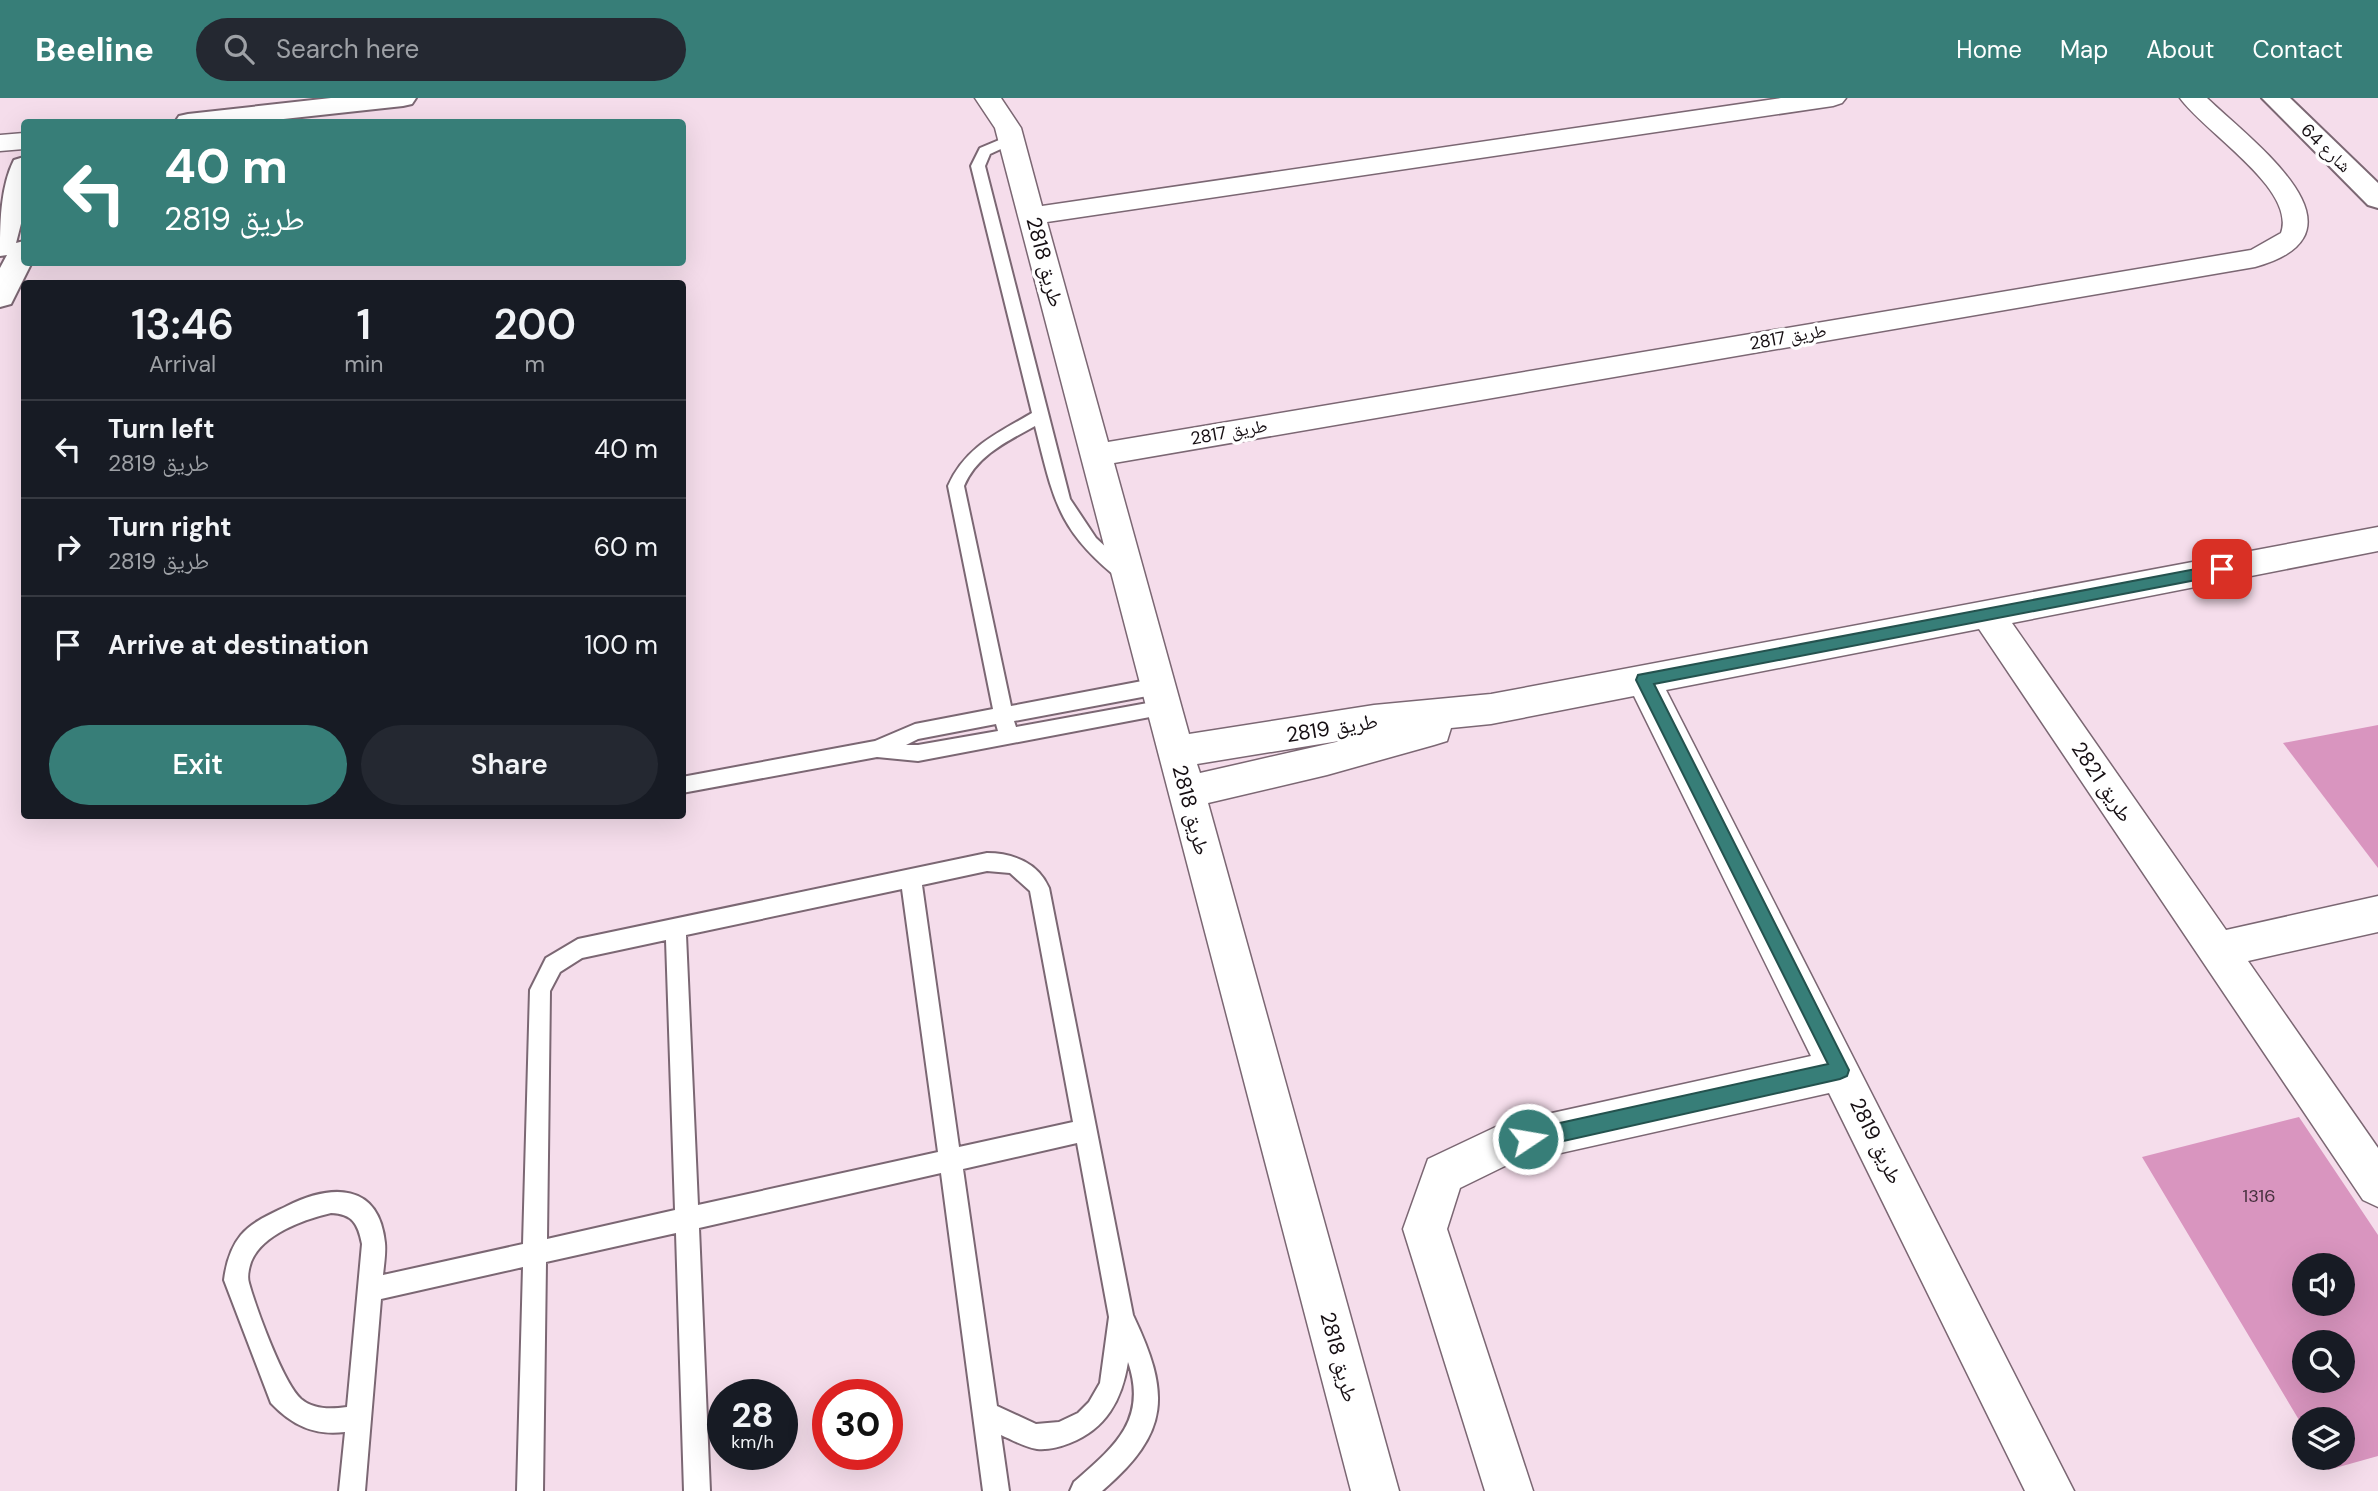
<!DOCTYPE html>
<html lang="en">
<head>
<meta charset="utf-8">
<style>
  :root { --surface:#171b24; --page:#242831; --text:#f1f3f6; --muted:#9ea1a6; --line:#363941; --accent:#377e78 }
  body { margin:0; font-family:"DM Sans","Noto Naskh Arabic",sans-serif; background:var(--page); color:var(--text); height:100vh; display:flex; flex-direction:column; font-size:26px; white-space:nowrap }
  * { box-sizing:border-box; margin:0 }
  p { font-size:23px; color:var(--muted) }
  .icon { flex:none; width:38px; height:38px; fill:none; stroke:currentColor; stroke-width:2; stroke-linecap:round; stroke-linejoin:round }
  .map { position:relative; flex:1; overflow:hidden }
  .sheet { position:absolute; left:21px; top:182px; width:665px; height:539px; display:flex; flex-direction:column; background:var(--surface); border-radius:7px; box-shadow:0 7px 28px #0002 }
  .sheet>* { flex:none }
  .hud { position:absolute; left:21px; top:21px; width:665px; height:147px; border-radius:7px; box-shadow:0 7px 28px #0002; background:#377e78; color:#fff; overflow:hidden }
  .controls { position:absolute; left:2292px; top:1155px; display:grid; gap:14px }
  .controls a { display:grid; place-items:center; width:63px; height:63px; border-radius:50%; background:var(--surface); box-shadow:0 7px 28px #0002; font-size:35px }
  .speed { position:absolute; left:707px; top:1281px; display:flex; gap:14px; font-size:35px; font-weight:700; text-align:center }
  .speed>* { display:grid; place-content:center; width:91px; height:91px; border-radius:50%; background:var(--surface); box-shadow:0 7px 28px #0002; line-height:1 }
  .speed small { font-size:18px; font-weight:400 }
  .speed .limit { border:10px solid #d22; background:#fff; color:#111 }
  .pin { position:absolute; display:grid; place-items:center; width:60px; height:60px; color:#fff; margin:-30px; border-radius:14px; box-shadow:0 4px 10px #0006 }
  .me { position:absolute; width:77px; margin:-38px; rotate:78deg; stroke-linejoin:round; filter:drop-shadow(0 0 5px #0008) }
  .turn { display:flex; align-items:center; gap:24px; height:147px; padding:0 28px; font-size:32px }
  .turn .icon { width:91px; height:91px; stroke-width:2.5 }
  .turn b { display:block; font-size:49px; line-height:60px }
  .eta { display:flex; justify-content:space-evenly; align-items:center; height:119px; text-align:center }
  .eta b { font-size:42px; font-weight:600; line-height:49px }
  .button { display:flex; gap:14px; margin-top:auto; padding:14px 28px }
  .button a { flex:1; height:80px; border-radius:42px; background:var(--accent); color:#fff; font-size:28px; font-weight:600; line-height:80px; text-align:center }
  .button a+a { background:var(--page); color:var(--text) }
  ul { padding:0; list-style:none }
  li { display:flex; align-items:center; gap:21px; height:98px; padding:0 28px; border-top:2px solid var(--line) }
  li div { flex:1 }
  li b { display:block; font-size:26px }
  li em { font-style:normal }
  header { display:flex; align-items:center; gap:42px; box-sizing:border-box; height:98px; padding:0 35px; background:var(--accent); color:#fff }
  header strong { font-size:33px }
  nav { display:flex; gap:38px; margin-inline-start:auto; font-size:24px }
  .search { width:490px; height:63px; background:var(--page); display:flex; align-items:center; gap:18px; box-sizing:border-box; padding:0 24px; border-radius:38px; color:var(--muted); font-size:26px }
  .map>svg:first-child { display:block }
  .building { fill:#d995bf; fill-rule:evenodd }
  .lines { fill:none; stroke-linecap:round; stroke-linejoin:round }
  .service-casing { stroke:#7b6773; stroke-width:4 }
  .minor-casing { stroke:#7b6773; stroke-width:3 }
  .tertiary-casing { stroke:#7b6773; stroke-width:4 }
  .service { fill:#fff; fill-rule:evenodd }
  .minor { fill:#fff; fill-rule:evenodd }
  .tertiary { fill:#fff; fill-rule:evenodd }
  .route { fill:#377e78; stroke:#24524e; stroke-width:2 }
  .labels { text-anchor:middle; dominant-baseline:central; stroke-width:7; stroke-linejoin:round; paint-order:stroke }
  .far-street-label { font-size:18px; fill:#160f13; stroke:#fff }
  .number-label { font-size:18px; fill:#47303e }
  .street-label { font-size:21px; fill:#160f13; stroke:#fff }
</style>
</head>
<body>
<header>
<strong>Beeline</strong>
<div class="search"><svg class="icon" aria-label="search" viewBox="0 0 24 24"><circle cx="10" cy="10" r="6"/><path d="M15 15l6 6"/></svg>Search here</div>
<nav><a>Home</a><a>Map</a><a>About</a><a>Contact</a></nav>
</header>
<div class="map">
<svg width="2378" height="1393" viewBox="0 0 2378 1393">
  <rect width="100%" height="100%" fill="#f5ddeb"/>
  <g class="building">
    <path d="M2378 627V770L2283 645Z"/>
    <path d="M2299 1019 2378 1137V1358L2328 1372 2321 1360H2343V1321H2305V1332L2142 1059ZM2305 1167H2343V1206H2305ZM2305 1244H2343V1283H2305Z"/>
  </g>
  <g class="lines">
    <defs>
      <g id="service">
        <path d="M1011 37 1018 41 1016 44 990 56 985 68 1070 401 1096 440 1138 479 1135 484H1123C1058 434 1054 403 1035 328 1008 343 977 357 964 388L1011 608 1158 580 1164 583 1167 588 1164 593 1158 596 1014 623 1016 629 1164 602 1171 605 1173 610 1171 615 918 663 877 659 682 695V679L875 643 915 626 993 611 948 388C965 349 998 335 1032 315L971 68 980 50ZM996 626 998 633 918 647H906L918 641Z"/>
        <path d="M987 755C1013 755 1038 765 1049 790L1133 1217C1170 1295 1171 1334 1102 1393H1070L1074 1384C1114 1349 1148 1322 1128 1264 1122 1302 1106 1331 1070 1345 1060 1349 1048 1352 1037 1351 1025 1349 1012 1342 1001 1337L1009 1393H983L941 1075 699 1130 710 1393H684L676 1135 546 1164 543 1393H517L523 1169 381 1201 365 1393H339L345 1334C314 1338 292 1327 271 1305L224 1182C226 1166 231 1149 241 1137 253 1123 271 1116 287 1108 331 1086 379 1084 385 1145 386 1155 384 1167 383 1177L523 1146 530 892 546 860 578 841ZM987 773 1010 775 1030 793 1073 1024 959 1049 922 787ZM902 791 938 1054 698 1107 686 837ZM666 842 675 1112 547 1141 550 893 560 874 582 860ZM1077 1045 1109 1219 1100 1285 1089 1304 1078 1315 1059 1324 1036 1326 997 1308 963 1071ZM331 1115C353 1116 358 1126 362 1146L347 1309C331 1311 314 1312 301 1301 283 1285 256 1210 249 1185 247 1179 249 1170 251 1164 262 1136 305 1121 331 1115Z"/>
      </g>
      <g id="minor">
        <path d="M975 0H1001L1021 30 1042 108 1781 0H1846L1842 5 1833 8 1047 124 1108 344 2251 152 2281 135C2297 91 2204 34 2180 0H2207C2253 44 2378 135 2255 169L1114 365 1189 636 1374 607 1491 596 2378 429V453L2012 525 2226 832 2378 798V834L2248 863 2378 1050V1109L2363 1102 1979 531 1666 592 2074 1393H2025L1829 995 1507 1067 1460 1090 1447 1131 1533 1393H1485L1403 1131 1428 1061 1502 1026 1811 958 1634 598 1491 626 1451 630 1447 643 1434 647 1327 677 1208 705 1399 1393H1351L995 30ZM1345 642 1200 675 1197 666Z"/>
        <path d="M24 35V51L0 53V37Z"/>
      </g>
      <g id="tertiary">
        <path d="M331 0H416L412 6 403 8 256 24H175L179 18 188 16Z"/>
        <path d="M2262 0H2290L2378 85V110L2368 107Z"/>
        <path d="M24 59V114L16 145 24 143V164H32L11 206 0 209V170L7 157 0 158C0 127 0 90 14 62Z"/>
      </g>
    </defs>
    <use href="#service" class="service-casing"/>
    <use href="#minor" class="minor-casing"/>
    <use href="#tertiary" class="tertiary-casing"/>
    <use href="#service" class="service"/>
    <use href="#minor" class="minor"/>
    <use href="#tertiary" class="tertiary"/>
  </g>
  <path class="route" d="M2222 466 2229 471 2222 477 1654 586 1849 972 1847 978 1840 981 1528 1051 1522 1048 1519 1041 1522 1035 1528 1032 1828 966 1636 582 1638 577Z"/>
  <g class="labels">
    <g class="far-street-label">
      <text transform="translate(2326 50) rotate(44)">شارع 64</text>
      <text transform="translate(1788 239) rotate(-10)">طريق 2817</text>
      <text transform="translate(1229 334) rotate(-10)">طريق 2817</text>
    </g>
    <g class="number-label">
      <text x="2259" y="1098">1316</text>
    </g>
    <g class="street-label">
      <text transform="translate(1045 164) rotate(75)">طريق 2818</text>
      <text transform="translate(1332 630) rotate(-9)">طريق 2819</text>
      <text transform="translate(2102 684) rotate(56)">طريق 2821</text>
      <text transform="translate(1191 712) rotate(75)">طريق 2818</text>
      <text transform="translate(1876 1043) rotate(64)">طريق 2819</text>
      <text transform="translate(1339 1259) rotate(75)">طريق 2818</text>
    </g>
  </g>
</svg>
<div class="controls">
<a><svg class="icon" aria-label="sound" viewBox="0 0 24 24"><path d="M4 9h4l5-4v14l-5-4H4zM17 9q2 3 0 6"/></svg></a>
<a><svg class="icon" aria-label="search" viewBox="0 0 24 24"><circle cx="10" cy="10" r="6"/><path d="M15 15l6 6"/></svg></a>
<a><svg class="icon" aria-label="layers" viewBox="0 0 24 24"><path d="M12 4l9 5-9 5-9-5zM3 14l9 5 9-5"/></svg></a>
</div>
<div class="speed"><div>28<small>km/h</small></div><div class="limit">30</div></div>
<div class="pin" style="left:2222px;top:471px;background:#d93025"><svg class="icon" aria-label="arrive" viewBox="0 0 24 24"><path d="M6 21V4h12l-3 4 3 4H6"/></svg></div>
<svg class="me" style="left:1528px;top:1041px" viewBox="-20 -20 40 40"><circle r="17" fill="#377e78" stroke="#fff" stroke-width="3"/><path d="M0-11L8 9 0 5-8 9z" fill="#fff"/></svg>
<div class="hud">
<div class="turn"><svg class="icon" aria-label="left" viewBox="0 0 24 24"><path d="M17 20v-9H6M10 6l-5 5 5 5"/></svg><div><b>40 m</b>طريق 2819</div></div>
</div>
<section class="sheet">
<div class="eta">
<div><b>13:46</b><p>Arrival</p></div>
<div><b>1</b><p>min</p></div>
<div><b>200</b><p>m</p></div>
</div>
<ul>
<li><svg class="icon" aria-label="left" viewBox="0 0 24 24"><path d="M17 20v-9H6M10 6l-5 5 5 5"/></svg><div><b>Turn left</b><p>طريق 2819</p></div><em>40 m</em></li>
<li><svg class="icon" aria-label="right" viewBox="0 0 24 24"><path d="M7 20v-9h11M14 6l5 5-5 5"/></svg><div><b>Turn right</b><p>طريق 2819</p></div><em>60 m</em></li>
<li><svg class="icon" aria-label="arrive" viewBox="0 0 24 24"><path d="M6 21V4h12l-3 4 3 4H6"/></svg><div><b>Arrive at destination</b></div><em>100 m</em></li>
</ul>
<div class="button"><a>Exit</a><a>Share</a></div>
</section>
</div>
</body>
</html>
